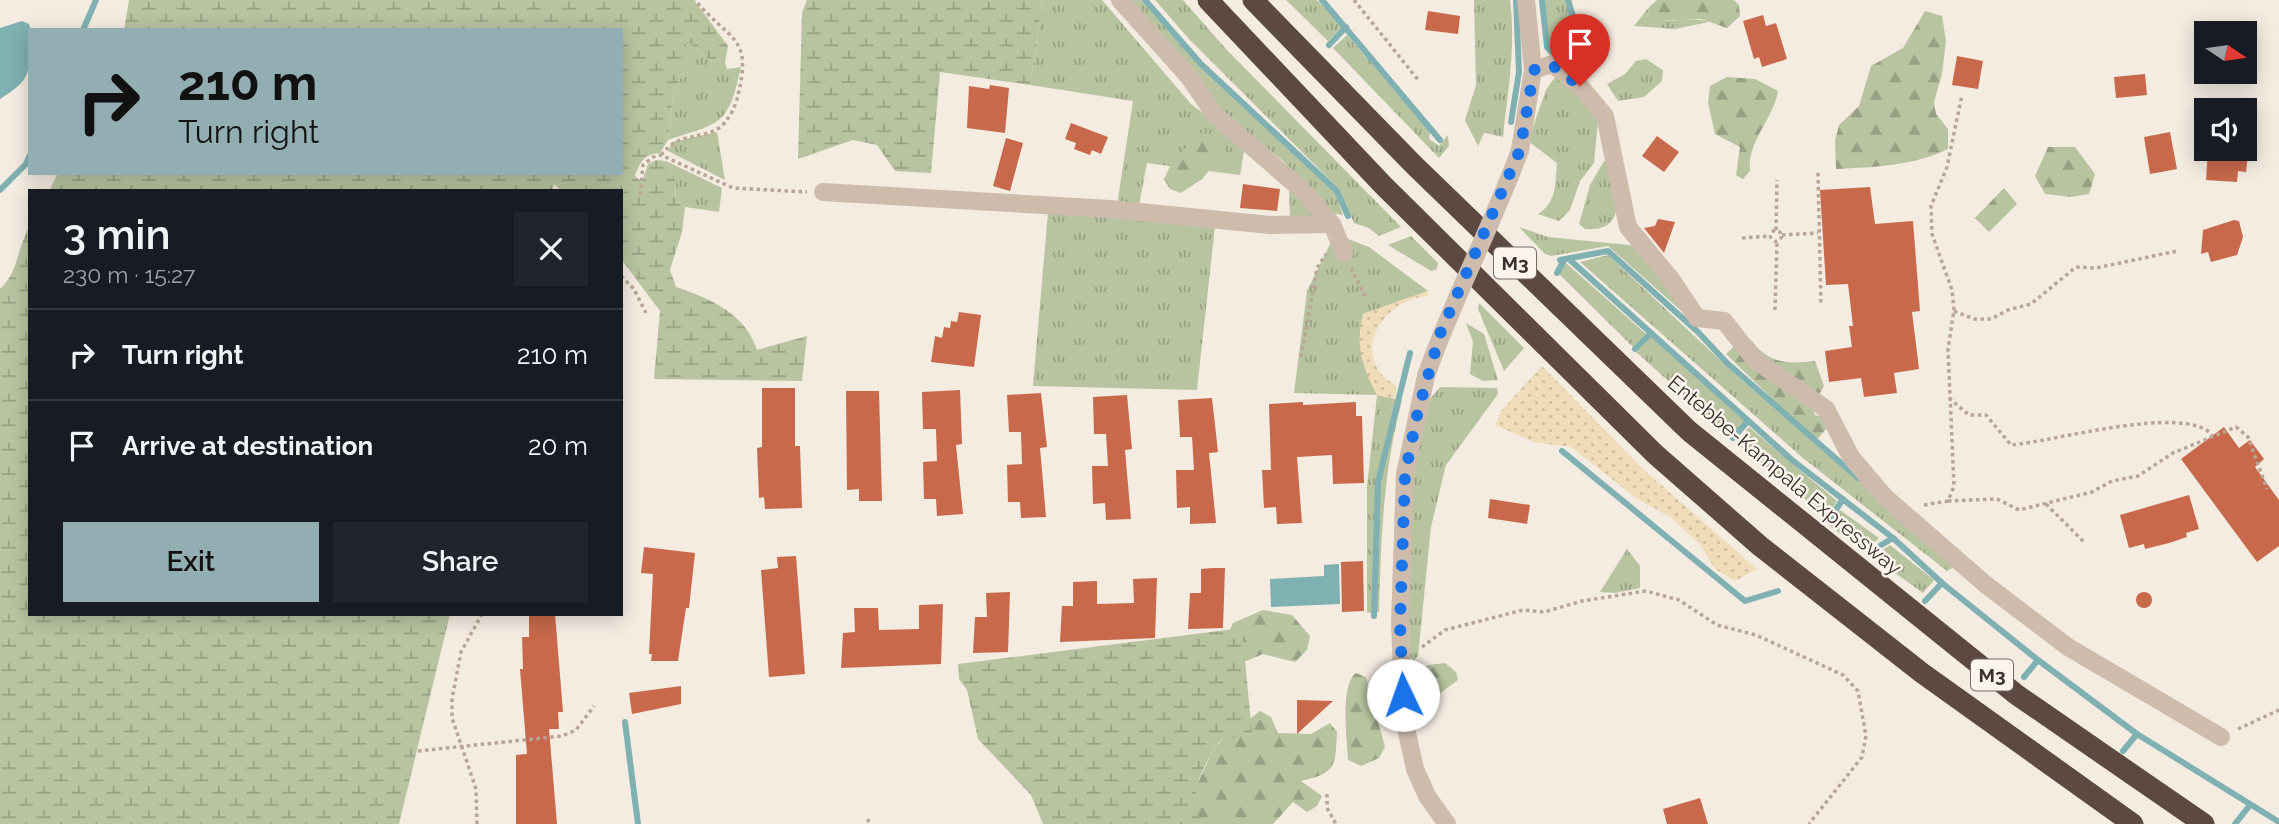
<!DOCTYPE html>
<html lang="en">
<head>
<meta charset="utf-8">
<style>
  :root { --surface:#171b24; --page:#20242c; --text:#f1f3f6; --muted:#9ea1a6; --line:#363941; --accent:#92aeb2 }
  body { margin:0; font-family:Raleway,sans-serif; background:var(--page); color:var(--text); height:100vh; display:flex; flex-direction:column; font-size:26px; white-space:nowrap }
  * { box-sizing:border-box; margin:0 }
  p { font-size:23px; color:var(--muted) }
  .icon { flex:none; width:38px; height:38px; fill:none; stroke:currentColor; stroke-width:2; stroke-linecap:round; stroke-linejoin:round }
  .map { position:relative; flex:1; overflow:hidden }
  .details { position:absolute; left:28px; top:189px; width:595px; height:427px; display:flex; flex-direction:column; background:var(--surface); border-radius:0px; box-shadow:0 4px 18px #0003 }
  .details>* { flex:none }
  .banner { position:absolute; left:28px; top:28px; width:595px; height:147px; border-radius:0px; box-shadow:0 4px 18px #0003; background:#92aeb2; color:#111; overflow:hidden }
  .needle { width:46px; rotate:103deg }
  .controls { position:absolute; left:2194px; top:21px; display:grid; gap:14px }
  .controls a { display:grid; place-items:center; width:63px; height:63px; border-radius:0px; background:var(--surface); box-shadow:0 4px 18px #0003; font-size:35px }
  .pin { position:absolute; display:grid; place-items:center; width:60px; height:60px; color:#fff; margin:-72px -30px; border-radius:50% 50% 50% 0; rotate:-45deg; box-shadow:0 0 7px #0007 }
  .pin .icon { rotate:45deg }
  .me { position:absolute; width:77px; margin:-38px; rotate:357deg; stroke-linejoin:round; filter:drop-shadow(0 0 5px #0008) }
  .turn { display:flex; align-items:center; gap:24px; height:147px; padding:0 35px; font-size:32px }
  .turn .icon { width:91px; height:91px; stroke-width:2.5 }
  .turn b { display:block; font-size:49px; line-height:60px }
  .round { display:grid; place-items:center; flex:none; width:74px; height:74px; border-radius:0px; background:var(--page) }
  .head { display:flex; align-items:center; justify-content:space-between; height:119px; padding:0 35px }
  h1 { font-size:42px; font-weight:600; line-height:52px }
  .button { display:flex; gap:14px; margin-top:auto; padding:14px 35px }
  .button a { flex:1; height:80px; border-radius:0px; background:var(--accent); color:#111; font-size:28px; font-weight:600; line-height:80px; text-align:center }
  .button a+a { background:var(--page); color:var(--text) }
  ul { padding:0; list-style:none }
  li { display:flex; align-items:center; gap:21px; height:91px; padding:0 35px; border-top:2px solid var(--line) }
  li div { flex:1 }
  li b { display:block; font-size:26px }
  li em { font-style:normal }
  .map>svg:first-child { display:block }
  .grass { fill:url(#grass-tufts) }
  .forest { fill:url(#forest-firs) }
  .wetland { fill:url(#wetland-marsh) }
  .sand { fill:url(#sand-dots) }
  .water { fill:#7fb0b2 }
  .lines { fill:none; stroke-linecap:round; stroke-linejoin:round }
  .stream { stroke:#7fb0b2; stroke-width:6 }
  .building { fill:#c8694b }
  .path { stroke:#b9a596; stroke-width:3.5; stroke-dasharray:3.5 3.5; stroke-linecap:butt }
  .minor { stroke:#cdbbac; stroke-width:18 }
  .motorway { stroke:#5c4a42; stroke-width:21 }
  .minor-bridge { stroke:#cdbbac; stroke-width:18 }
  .route { stroke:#1a73e8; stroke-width:12; stroke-dasharray:0 21.6 }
  .labels { text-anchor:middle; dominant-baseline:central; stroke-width:5; stroke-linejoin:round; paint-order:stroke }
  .shield { fill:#fbf5ee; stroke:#756b66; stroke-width:2 }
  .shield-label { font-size:19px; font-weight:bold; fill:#3b302b }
  .street-label { font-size:21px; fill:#3b302b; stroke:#fbf5ee }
</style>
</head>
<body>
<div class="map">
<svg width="2279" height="824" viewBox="0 0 2279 824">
  <defs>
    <pattern id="grass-tufts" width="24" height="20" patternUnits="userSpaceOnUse" patternTransform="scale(1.75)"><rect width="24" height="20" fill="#b8c4a0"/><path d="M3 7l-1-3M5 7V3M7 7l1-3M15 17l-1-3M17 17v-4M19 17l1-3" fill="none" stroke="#97a083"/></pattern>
    <pattern id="forest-firs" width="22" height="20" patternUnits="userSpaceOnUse" patternTransform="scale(1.75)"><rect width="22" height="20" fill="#b8c4a0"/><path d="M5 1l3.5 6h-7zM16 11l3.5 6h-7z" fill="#97a083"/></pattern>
    <pattern id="wetland-marsh" width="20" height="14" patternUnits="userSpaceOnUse" patternTransform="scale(1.75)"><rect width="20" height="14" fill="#b8c4a0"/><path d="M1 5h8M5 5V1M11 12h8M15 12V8" fill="none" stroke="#97a083"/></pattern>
    <pattern id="sand-dots" width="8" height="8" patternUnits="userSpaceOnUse" patternTransform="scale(1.75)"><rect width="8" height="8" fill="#efdcb8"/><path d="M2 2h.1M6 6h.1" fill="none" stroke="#cebd9e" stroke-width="1.8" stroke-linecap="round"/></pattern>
  </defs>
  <rect width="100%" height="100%" fill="#f4ebe1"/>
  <g class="grass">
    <path d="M1043 0H1102L1191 104 1245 145 1240 175 1147 163 1139 205H1117L1133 101 1030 85Z"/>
    <path d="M1121 0H1141L1200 67 1335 192 1343 215 1332 213 1282 160 1231 120Z"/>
    <path d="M1155 0H1183L1227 50 1401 227 1379 236 1369 228 1354 223 1340 190 1189 39Z"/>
    <path d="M1286 0H1317L1343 26 1328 41Z"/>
    <path d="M1474 0H1510C1516 47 1508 90 1503 137L1484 133 1478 146 1465 120 1476 85Z"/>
    <path d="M1542 0H1571L1593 68 1588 72 1580 69 1550 46Z"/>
    <path d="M1650 6 1647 17C1667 26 1689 15 1709 22L1675 29 1634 26Z"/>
    <path d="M1347 35 1430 132 1429 139 1439 146 1448 135 1449 146 1439 158 1333 48Z"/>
    <path d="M686 36C696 50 707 64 725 62L727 69 741 67C728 126 722 122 668 140L673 96 686 65Z"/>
    <path d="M1646 59 1663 70 1662 81 1644 97 1618 101 1607 84 1625 74 1636 61Z"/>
    <path d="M1555 77 1573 87 1598 121 1594 163 1580 181 1570 210 1559 221 1538 214C1557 202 1555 184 1557 163L1528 141 1546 90Z"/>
    <path d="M717 132 725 180 668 151 672 142Z"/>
    <path d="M666 161 722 188 719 212 685 207 675 201 676 182Z"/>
    <path d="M1604 161 1608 162C1616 190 1631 232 1585 229L1579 224 1590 185Z"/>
    <path d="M1289 183 1323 219H1290Z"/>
    <path d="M1048 212 1215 226 1197 390 1033 386Z"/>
    <path d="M1519 227 1548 237 1639 246 1693 321 1608 246 1551 256 1545 254Z"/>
    <path d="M1335 234 1369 247 1428 291 1363 314 1377 395 1402 400C1383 472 1381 538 1379 612L1367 613V486L1377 395 1294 393 1307 291Z"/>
    <path d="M1411 236 1438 263 1437 269 1431 271 1388 245Z"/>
    <path d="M1608 255 1738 377 1857 480 1860 477 1957 565 1947 571 1803 458 1580 262Z"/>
    <path d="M1565 262 1646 334 1633 347 1558 273Z"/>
    <path d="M1479 303 1524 348 1504 371 1478 309Z"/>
    <path d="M1466 323 1484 334 1498 380 1483 381 1470 374 1473 342Z"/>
    <path d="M1651 336 1745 421 1731 437 1636 352Z"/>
    <path d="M1440 387 1497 388 1498 394 1446 465 1431 527 1418 656 1414 660 1410 656 1407 557 1410 502 1423 418 1431 398Z"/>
    <path d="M1749 427 1837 501 1827 517 1736 443Z"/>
    <path d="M1840 510 1879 538 1872 544 1881 551 1890 545 1934 580 1923 593 1827 524Z"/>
    <path d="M1627 549 1640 566V588L1615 593 1600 592Z"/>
  </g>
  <g class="forest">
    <path d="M1657 0H1734L1739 5 1740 16 1727 28 1701 19 1657 21 1647 17 1650 6Z"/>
    <path d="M1925 11 1942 16 1946 41 1942 74 1934 102 1936 114 1948 129V149C1913 166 1875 167 1836 169L1835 141 1839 125 1859 106 1871 66 1903 48Z"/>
    <path d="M1727 77 1755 79 1778 91C1773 120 1747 141 1750 171L1743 179 1736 175 1740 147 1715 134 1708 102 1710 86Z"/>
    <path d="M1200 133 1214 134 1222 139 1224 153 1202 179 1181 193 1170 189 1164 179 1173 160Z"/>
    <path d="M2048 147H2075L2095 174 2089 194 2071 197 2045 194 2035 176Z"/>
    <path d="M2004 188 2017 204 1989 232 1975 218Z"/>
    <path d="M1740 341H1752C1769 364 1788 364 1815 361L1824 386 1812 407 1815 415 1824 417 1829 425 1816 441 1726 354Z"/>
    <path d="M1263 610 1292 615 1310 636 1307 650 1295 662 1263 654 1239 664 1225 641 1233 623Z"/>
    <path d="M1445 663 1456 672 1458 680 1430 701 1411 704 1409 682 1428 665Z"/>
    <path d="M1356 673 1366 677 1385 747 1379 758 1361 766 1348 760C1347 739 1340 685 1356 673Z"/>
    <path d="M1260 711 1271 717 1278 733 1311 734 1330 723 1337 732C1335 766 1337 773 1301 781L1322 796 1317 806 1307 812 1293 802 1273 824H1204L1194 808 1196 787 1215 746Z"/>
  </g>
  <g class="wetland">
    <path d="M129 0H694L728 46 725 62C707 64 697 50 686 38V65L673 96 668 140 660 153C644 154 640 162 635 176L642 182 648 164 656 160 666 161 676 182 675 201 685 207 682 232 670 270 676 287C711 299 745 313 757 350L807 336 802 381 654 379 660 311 621 259V191H561L554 184 552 191H49L58 173H621V30H124Z"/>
    <path d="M807 0H1043L1030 85 940 72 931 173 895 171 877 145 853 140 798 159 802 13Z"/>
    <path d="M30 225V614H450L399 824H0V289C18 273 18 246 30 225Z"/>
    <path d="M1242 628 1252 734 1220 741 1215 746C1201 775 1186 794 1204 824H1043L1031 795 978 739 967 690 959 679 958 664Z"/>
  </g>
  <g class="sand">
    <path d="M1428 291V296C1393 298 1357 336 1379 371 1383 377 1391 382 1396 386L1395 399 1377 395C1362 367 1355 345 1363 314Z"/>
    <path d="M1542 366 1644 470 1757 569 1735 581 1715 569 1700 544 1670 517 1636 498 1571 447 1534 442 1495 425 1501 411Z"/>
  </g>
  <g class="water">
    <path d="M22 21 29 24 31 30C22 67 43 73 0 99V28Z"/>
    <path d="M1339 564 1340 604 1271 607 1270 579 1324 576V565Z"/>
  </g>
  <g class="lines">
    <g class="stream">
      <path d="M1145 0 1201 64 1337 191 1348 216"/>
      <path d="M1322 0 1440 140"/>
      <path d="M1542 0 1547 47 1558 59"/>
      <path d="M1568 0 1587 65 1583 76 1570 67"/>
      <path d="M83 30 96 0"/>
      <path d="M1329 45 1346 27"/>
      <path d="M1511 122 1519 72 1516 0"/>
      <path d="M0 190 26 164 30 155"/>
      <path d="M1560 260 1608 251 1698 332 1727 363 1858 478"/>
      <path d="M1570 260 1792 460 1893 538 1942 583 2038 660 2137 734 2279 822"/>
      <path d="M1557 273 1564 260"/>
      <path d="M1635 349 1651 333"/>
      <path d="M1733 438 1748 421"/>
      <path d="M1562 451 1745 601 1778 591"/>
      <path d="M1829 520 1843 499"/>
      <path d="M1881 545 1893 538"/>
      <path d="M1925 601 1942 583"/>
      <path d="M1374 616 1378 482 1410 353"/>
      <path d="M2024 677 2038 660"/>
      <path d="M625 722 638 824"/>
      <path d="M2123 751 2137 734"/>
      <path d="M2235 824 2250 805"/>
    </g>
  </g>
  <g class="building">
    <path d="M1428 11 1460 16 1458 34 1425 30Z"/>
    <path d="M1763 15 1766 26 1776 23 1787 59 1762 67 1759 57 1754 59 1743 21Z"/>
    <path d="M1957 56 1983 61 1978 89 1952 85Z"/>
    <path d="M2145 74 2147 95 2116 98 2114 77Z"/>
    <path d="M990 85 1009 88 1005 133 967 128 969 86 989 89Z"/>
    <path d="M1071 123 1108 137 1101 154 1092 150 1090 155 1074 149 1076 143 1065 139Z"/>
    <path d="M2170 132 2177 169 2150 174 2144 137Z"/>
    <path d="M1657 136 1679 152 1664 172 1642 156Z"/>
    <path d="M1006 138 1023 143 1010 191 993 186Z"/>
    <path d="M2208 150 2248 154 2246 172 2238 171 2237 182 2206 180Z"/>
    <path d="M1243 184 1280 189 1277 211 1240 208Z"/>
    <path d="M1870 187 1875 224 1913 221 1920 311 1912 312 1919 369 1894 373 1897 393 1864 397 1861 378 1829 382 1825 351 1852 347 1849 326H1853L1848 284 1826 285 1820 190Z"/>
    <path d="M1658 219 1675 222 1664 253 1644 228 1655 226Z"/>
    <path d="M2234 220 2239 221 2243 237 2237 255 2211 262 2208 252 2201 254 2203 230Z"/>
    <path d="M959 312 981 315 974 367 931 362 935 336 942 338 944 327 950 328 951 321 957 322Z"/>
    <path d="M762 388H795V446H800L802 508 765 509 764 497 759 498 757 448 762 447Z"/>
    <path d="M960 390 962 444 956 445 963 514 937 516 936 499H924L923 462 937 461 936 429H923L922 392Z"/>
    <path d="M846 391H879L882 501H859V489L847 490Z"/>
    <path d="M1041 393 1047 447 1040 448 1046 517 1021 518 1020 502H1008L1007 465 1022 464 1021 432H1009L1007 395Z"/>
    <path d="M1127 395 1132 449 1125 450 1131 519 1106 520 1105 503 1093 504 1092 466H1108L1106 434H1094L1093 397Z"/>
    <path d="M1212 398 1218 452 1209 453 1216 523 1190 524V507L1177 508 1176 470H1194L1192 437H1180L1178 400Z"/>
    <path d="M1303 402V405L1356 402V416H1362L1364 483 1333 484 1332 455 1297 457 1302 523 1277 524 1276 507 1264 508 1262 470H1271L1269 404Z"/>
    <path d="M2224 427 2239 448 2250 440 2264 459 2255 467 2279 500V546L2257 562 2181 459Z"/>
    <path d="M2189 495 2199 529 2186 533 2187 537 2169 543 2145 549 2144 544 2129 548 2120 515Z"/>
    <path d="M1490 499 1530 505 1527 524 1488 518Z"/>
    <path d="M644 547 695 553 689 608H686L678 661H651L652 654H649L653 574 641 573Z"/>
    <path d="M796 556 805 674 769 677 761 570 778 568 777 557Z"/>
    <path d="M1363 561 1364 611 1342 612 1341 562Z"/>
    <path d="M1212 568H1225L1223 628 1188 629 1190 593H1201V569Z"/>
    <path d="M1157 578 1155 638 1060 642 1062 606H1073V582L1097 581V604L1134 603 1133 579Z"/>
    <circle cx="2144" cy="600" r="8"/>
    <path d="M1010 592 1008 652 973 653 975 617H987L986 593Z"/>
    <path d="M943 604 941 664 841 668 843 633 855 632 854 608H878L879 630 919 629V605Z"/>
    <path d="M529 614H555L563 712H558L559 729H549L557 824H516V755L527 754 520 669H523L522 637H529Z"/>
    <path d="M681 686V704L632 714 629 693Z"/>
    <path d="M1297 700 1333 701 1297 734Z"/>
    <path d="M1700 798 1708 824H1667L1663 809Z"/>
  </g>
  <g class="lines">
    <g class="path">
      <path d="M1354 0 1419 81"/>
      <path d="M661 155C681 131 697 141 719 128 728 122 736 106 738 95 753 35 729 41 695 0"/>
      <path d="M1818 173 1821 305"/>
      <path d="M640 195 643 165 653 157 661 155 733 188 807 192"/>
      <path d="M1776 230 1777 180"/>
      <circle cx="1776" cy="236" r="5.5"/>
      <path d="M1782 235 1818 233"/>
      <path d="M1742 238 1770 236"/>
      <path d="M1351 268 1366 298"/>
      <path d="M621 276 634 289 646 313"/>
      <path d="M1775 310 1777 242"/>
      <path d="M1954 311 1974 319H1991L2008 310 2031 304 2076 267 2096 268 2177 251"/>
      <path d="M1301 357 1317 268 1326 254"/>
      <path d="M1949 398 1969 415H1986L2011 445C2052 442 2185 403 2212 435"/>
      <path d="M1948 501 1997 499 2019 510 2092 492 2112 481 2138 476 2173 453 2236 427 2248 437 2267 489"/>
      <path d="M2046 504 2084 542"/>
      <path d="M1924 505 1948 501 1954 486 1948 349 1954 310 1952 290 1932 234 1931 206 1947 167 1962 95"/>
      <path d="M1422 647 1445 630 1523 610 1544 612 1582 601 1646 591 1679 600 1717 625 1756 635 1843 675 1858 691 1866 736 1862 757 1809 824"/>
      <path d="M2238 729 2279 710"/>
      <path d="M418 751 562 736 576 730 594 706"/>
      <path d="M1327 794V808L1336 824"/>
      <path d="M868 819 869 824"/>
      <path d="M477 824 476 789 452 718V699L461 652 482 614"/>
    </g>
    <g class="minor">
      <path d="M1120 0 1189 77 1215 115 1303 191 1332 224 1344 253"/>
      <path d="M1533 70 1552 64 1580 86 1605 116 1628 227 1671 279 1697 318 1724 321 1755 360 1826 409 1851 457 1885 497 1985 584 2068 647 2221 737"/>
      <path d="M1520 150 1533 70 1526 0"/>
      <path d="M823 192 1110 209 1270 225 1332 224"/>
      <path d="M1426 376 1405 474 1400 624 1404 719 1415 769 1427 796 1447 824"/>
    </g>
    <g class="motorway">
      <path d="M1208 0 1383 185 1655 454 1760 546 1922 673 2133 824"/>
      <path d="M1253 0 1414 165 1689 431 2017 695 2204 824"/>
    </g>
    <path class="minor-bridge" d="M1426 376C1453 298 1492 227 1520 150"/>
  </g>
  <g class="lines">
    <path class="route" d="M1403 695 1400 624 1405 474 1418 411 1440 334 1520 150 1534 70 1552 65 1580 86"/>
  </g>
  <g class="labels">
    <g class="shield">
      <rect x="1494" y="247.5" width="42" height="31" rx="5"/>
      <rect x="1971" y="659.5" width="42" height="31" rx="5"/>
    </g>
    <g class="shield-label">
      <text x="1515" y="263">M3</text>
      <text x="1992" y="675">M3</text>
    </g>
    <g class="street-label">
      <text transform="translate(1785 475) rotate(40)">Entebbe-Kampala Expressway</text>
    </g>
  </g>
</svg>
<div class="controls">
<a><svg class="needle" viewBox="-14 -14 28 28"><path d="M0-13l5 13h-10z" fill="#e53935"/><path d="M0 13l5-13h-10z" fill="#9ea1a6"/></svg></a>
<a><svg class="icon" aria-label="sound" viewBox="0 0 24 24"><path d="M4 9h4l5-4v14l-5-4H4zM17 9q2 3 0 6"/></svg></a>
</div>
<div class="pin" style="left:1580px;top:86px;background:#d93025"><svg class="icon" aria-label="arrive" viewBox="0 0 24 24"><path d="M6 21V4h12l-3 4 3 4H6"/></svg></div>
<svg class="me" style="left:1403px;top:695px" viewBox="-20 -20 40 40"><circle r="19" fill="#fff"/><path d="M0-13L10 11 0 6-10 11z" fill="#1a73e8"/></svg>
<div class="banner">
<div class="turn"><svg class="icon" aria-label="right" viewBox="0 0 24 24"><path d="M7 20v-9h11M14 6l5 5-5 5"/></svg><div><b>210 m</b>Turn right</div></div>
</div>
<section class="details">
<div class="head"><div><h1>3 min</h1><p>230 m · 15:27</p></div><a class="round"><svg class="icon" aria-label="close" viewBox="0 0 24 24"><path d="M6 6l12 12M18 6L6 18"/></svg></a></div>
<ul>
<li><svg class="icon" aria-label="right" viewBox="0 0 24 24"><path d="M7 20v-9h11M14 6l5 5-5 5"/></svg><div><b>Turn right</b></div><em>210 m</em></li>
<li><svg class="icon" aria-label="arrive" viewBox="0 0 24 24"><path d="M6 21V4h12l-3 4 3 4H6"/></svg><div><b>Arrive at destination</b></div><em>20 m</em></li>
</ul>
<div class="button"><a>Exit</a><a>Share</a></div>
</section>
</div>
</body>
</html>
